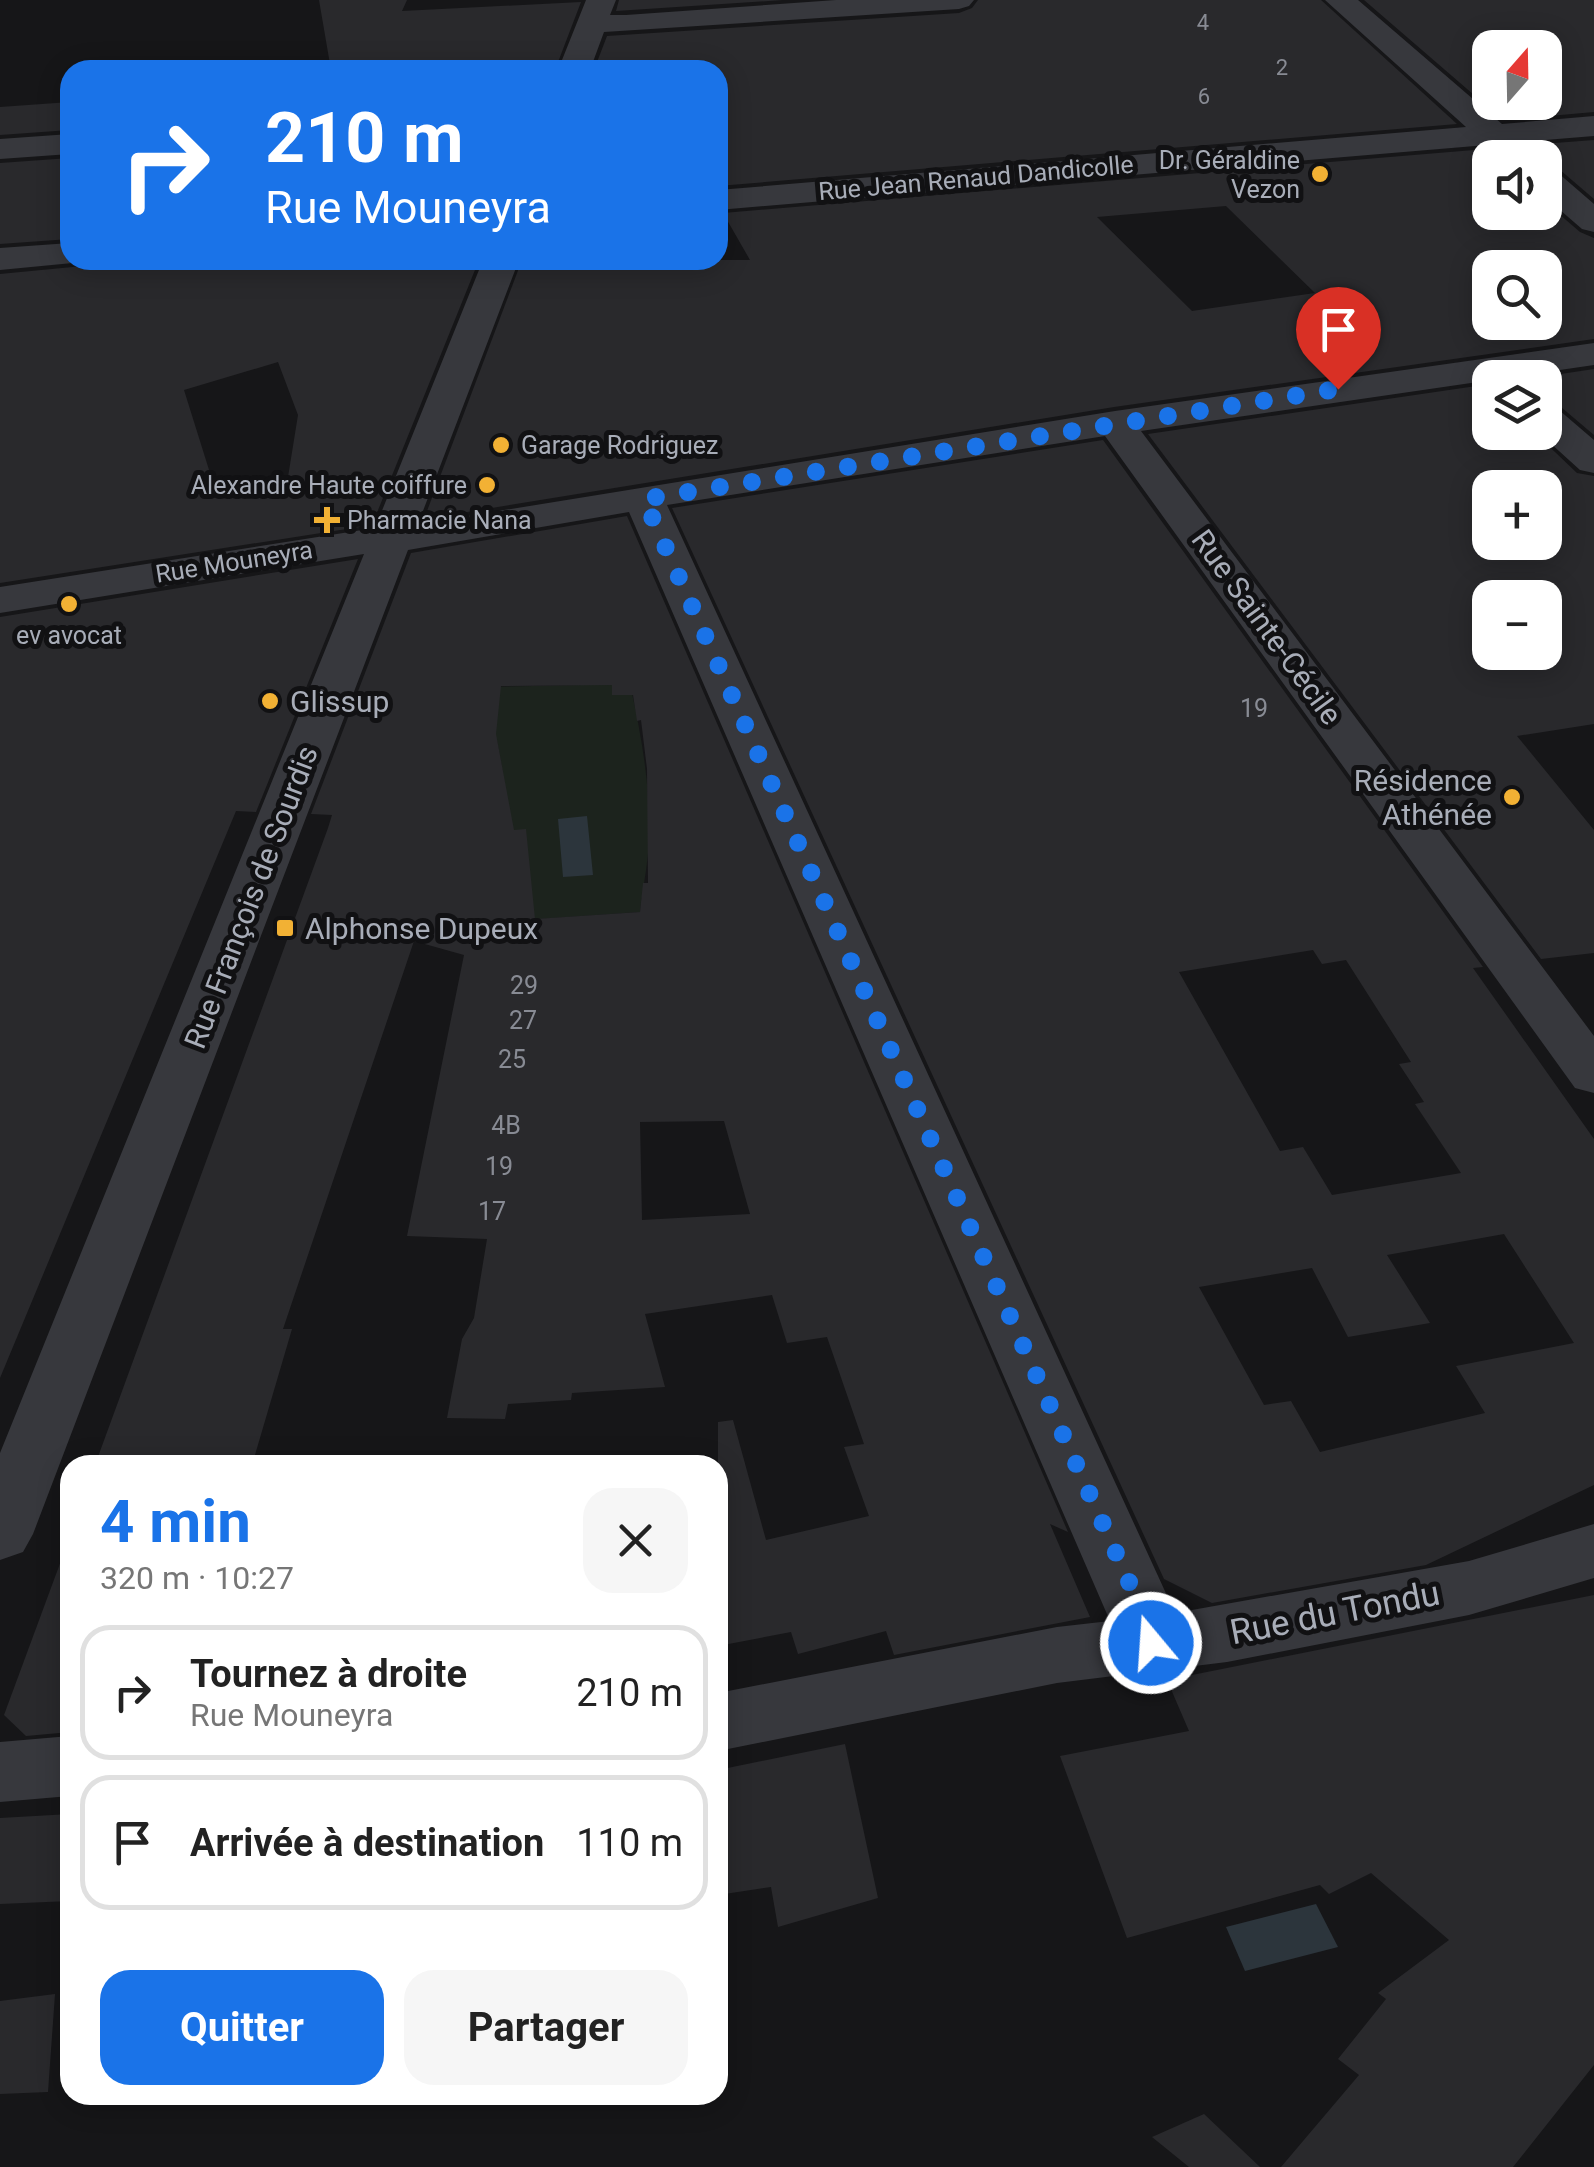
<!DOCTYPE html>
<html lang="fr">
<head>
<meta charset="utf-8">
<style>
  :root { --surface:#fff; --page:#f6f6f6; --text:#222; --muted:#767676; --line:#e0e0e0; --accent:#1a73e8 }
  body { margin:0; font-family:Roboto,sans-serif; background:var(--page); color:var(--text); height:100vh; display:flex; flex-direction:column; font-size:38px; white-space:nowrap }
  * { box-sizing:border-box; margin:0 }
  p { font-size:32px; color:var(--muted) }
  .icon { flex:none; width:55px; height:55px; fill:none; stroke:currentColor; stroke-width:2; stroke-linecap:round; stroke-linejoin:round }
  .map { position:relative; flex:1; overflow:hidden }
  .panel { position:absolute; left:60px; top:1455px; width:668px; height:650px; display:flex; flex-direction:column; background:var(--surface); border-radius:30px; box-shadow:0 5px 25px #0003 }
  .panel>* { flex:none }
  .hud { position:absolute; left:60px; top:60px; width:668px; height:210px; border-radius:30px; box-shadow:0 5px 25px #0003; background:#1a73e8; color:#fff; overflow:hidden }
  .needle { width:65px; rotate:20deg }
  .buttons { position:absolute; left:1472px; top:30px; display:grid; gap:20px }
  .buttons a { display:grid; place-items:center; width:90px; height:90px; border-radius:20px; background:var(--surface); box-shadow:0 5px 25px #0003; font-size:50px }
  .pin { position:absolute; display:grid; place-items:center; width:85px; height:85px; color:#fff; margin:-102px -42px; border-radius:50% 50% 50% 0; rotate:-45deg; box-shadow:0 0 10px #0007 }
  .pin .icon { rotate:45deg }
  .me { position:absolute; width:110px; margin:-55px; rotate:342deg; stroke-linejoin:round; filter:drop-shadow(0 0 8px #0008) }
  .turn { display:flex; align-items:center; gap:35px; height:210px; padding:0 40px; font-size:45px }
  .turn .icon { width:130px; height:130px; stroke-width:2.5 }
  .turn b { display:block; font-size:70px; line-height:85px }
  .round { display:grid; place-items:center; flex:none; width:105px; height:105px; border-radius:30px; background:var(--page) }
  .head { display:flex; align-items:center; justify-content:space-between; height:170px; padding:0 40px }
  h1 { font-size:60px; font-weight:700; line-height:75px; color:var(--accent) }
  .cta { display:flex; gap:20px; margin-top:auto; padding:20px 40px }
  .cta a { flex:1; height:115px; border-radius:30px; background:var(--accent); color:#fff; font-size:40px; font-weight:700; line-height:115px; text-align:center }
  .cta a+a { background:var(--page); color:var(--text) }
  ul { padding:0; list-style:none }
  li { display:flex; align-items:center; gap:30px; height:135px; margin:0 20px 15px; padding:0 20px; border:5px solid var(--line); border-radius:30px }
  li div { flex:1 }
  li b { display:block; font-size:38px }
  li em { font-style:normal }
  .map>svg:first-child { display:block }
  .green { fill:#1c231d }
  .water { fill:#2c353c }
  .building { fill:#29292c; fill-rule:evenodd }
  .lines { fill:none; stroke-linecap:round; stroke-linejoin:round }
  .minor { fill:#37383d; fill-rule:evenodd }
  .route { stroke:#1a73e8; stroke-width:18; stroke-dasharray:0 32.4 }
  .poi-dot { fill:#f2b134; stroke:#111113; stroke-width:4 }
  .labels { text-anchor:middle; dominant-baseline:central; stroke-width:10; stroke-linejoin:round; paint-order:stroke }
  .far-number-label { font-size:22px; fill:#888b94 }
  .far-poi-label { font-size:25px; fill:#a8adb8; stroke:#111113; text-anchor:end }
  .far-street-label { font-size:25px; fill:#a8adb8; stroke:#111113 }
  .number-label { font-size:25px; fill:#888b94 }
  .street-label { font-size:30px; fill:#a8adb8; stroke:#111113 }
  .poi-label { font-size:30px; fill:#a8adb8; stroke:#111113; text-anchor:start }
  .near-street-label { font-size:35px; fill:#a8adb8; stroke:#111113 }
</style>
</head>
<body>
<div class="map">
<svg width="1594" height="2167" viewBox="0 0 1594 2167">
  <rect width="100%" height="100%" fill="#161618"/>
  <path class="green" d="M630 684C641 734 650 782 649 834 649 860 643 886 640 912L510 921C515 861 509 800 497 741L378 689Z"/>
  <g class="water">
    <path d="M587 816 593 875 563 877 558 819Z"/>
    <path d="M1316 1904 1338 1947 1245 1971 1226 1927Z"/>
  </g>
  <g class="building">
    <path d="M319 0H407L402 11 581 2 555 70H331Z"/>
    <path d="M619 0H783L616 11Z"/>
    <path d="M978 0H1321L1457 124 718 186V70H594L607 36 959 13 972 8Z"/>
    <path d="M1364 0H1594V112L1503 120ZM1490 48H1545V102H1490Z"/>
    <path d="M70 102V130L0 135V107Z"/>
    <path d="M1594 140V199L1559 169 1545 166V158H1523L1531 149 1529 145Z"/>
    <path d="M1486 149 1495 158H1490V212H1545V202L1580 232 1594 238V339L1114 407 424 519 522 260H750L723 213ZM1226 206 1315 293 1192 311 1097 217ZM1490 268H1545V322H1490Z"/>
    <path d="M70 158V239L0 244V163Z"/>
    <path d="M86 260H479L372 525 0 583V274L83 266ZM278 362 298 415 288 477 215 489 184 390Z"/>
    <path d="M1594 369V435L1561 407 1545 403V378H1534Z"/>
    <path d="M1490 384V432H1534L1577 473 1594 476V724L1517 736 1594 830V953L1541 959 1148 434ZM1490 488H1545V542H1490ZM1490 598H1545V652H1490Z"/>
    <path d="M1103 440 1483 967 1473 968 1594 1139V1485L1426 1565 1212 1603 1164 1579 672 508ZM1313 950 1322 964 1346 960 1411 1062 1399 1064 1424 1102 1415 1104 1461 1173 1332 1195 1303 1147 1280 1151 1179 972ZM1504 1234 1574 1343 1456 1366 1485 1413 1320 1452 1291 1401 1264 1405 1199 1287 1312 1268 1348 1337 1430 1323 1387 1255Z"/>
    <path d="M627 516 1068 1532 1050 1524 1090 1617 894 1655 886 1631 798 1654 791 1632 718 1646V1422L733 1420 766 1540 869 1516 844 1447 864 1444 827 1337 787 1343 772 1295 645 1314 665 1387 572 1393 571 1400 508 1404 505 1419 447 1418 462 1339 474 1318 487 1239 407 1236 464 955 414 941 283 1329H292L252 1465H95L328 828 332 815 311 814 411 553ZM612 685V695H633L637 721 641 720 647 769 648 883H643L640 912 535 919 526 829 514 830 496 734 501 686ZM724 1121 750 1214 642 1220 640 1122Z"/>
    <path d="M358 559 256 812 236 811 0 1378V617Z"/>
    <path d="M65 1550 70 1551V1732L26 1736 4 1715Z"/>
    <path d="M1594 1595V2065L1513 2167H1281L1359 2075 1338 2059 1386 1999 1378 1993 1449 1940 1371 1873 1329 1894 1320 1885 1127 1938 1060 1756 1189 1731 1167 1680Z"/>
    <path d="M845 1744 878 1898 778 1927 771 1887 718 1895V1770Z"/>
    <path d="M70 1814V1901L0 1904V1818Z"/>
    <path d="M55 1994 48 2092 0 2094V2001Z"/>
    <path d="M1204 2114 1260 2167H1189L1152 2137Z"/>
  </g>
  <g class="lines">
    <g class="minor">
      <path d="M586 0H616L610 15H626L836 0H974L969 6 959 9 604 32 590 70H558Z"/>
      <path d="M1325 0H1358L1502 124 1594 116V136L1522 142 1527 149 1517 158 1499 156 1487 145 718 210V190L1466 127Z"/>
      <path d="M70 134V154L0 159V139Z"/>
      <path d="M1545 169 1557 172 1594 204V232L1582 229 1545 197Z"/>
      <path d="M70 243V260L83 262 0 270V248Z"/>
      <path d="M483 260H519L418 524 1115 411 1594 343V365L1141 431 1594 1036V1093L1575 1088 1105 436 667 505 1175 1613 1469 1561 1594 1524V1578L1469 1615 1227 1662 1057 1683 718 1751V1693L1057 1627 1110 1621 629 512 408 550 33 1534 23 1552 0 1560V1453L364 554 0 613V587L375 528Z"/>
      <path d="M1545 406 1559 410 1594 440V473L1580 470 1538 432H1545Z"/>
      <path d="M70 1736V1796L0 1802V1742Z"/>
    </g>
  </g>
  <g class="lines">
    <path class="route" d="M1151 1643 1138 1602 644 499 1338 389"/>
  </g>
  <g class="poi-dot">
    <circle cx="1320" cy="174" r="10"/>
    <circle cx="501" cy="445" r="10"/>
    <circle cx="487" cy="485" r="10"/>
    <path d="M322 505h10v10h10v10h-10v10h-10v-10h-10v-10h10z"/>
    <circle cx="69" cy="604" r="10"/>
    <circle cx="270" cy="701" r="10"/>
    <circle cx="1512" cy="797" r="10"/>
    <rect x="275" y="918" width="20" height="20" rx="5"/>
  </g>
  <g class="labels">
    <g class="far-number-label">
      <text x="1203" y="22">4</text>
      <text x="1282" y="67">2</text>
      <text x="1204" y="96">6</text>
    </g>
    <g class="far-poi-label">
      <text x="1300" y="160">Dr. Géraldine<tspan x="1300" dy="29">Vezon</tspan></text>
      <text x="521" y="445" text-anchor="start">Garage Rodriguez</text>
      <text x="467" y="485">Alexandre Haute coiffure</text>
      <text x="347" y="520" text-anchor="start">Pharmacie Nana</text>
      <text x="69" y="635" text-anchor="middle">ev avocat</text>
    </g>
    <g class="far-street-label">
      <text transform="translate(976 178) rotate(-5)">Rue Jean Renaud Dandicolle</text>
      <text transform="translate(234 562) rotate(-9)">Rue Mouneyra</text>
    </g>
    <g class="number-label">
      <text x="1254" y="708">19</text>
      <text x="524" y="985">29</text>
      <text x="523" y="1020">27</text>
      <text x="512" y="1059">25</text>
      <text x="506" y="1125">4B</text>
      <text x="499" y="1166">19</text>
      <text x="492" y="1211">17</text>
    </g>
    <g class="street-label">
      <text transform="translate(1267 627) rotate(54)">Rue Sainte-Cécile</text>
      <text transform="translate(251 897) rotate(-69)">Rue François de Sourdis</text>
    </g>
    <g class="poi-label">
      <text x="290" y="701">Glissup</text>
      <text x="1492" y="780" text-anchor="end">Résidence<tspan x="1492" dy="34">Athénée</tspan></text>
      <text x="305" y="928">Alphonse Dupeux</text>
    </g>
    <g class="near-street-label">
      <text transform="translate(1335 1613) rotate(-11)">Rue du Tondu</text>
    </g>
  </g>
</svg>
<div class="buttons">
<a><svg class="needle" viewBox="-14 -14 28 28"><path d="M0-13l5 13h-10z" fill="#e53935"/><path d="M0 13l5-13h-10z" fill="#767676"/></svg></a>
<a><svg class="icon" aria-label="sound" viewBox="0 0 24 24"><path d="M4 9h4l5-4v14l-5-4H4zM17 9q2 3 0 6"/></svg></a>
<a><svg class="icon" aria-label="search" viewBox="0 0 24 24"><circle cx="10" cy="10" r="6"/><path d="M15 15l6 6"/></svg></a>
<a><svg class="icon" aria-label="layers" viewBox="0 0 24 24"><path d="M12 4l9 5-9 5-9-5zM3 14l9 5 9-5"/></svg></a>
<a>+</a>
<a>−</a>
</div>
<div class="pin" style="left:1338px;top:389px;background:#d93025"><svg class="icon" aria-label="arrive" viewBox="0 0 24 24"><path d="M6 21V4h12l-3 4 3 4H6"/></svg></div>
<svg class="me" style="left:1151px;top:1643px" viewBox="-20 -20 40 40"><circle r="17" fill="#1a73e8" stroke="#fff" stroke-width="3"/><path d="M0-11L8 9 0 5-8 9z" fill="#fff"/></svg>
<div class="hud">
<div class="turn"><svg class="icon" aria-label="right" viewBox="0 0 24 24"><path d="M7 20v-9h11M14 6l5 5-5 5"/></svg><div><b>210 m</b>Rue Mouneyra</div></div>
</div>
<section class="panel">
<div class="head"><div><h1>4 min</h1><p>320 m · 10:27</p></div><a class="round"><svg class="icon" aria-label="close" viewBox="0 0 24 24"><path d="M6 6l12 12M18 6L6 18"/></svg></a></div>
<ul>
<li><svg class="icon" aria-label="right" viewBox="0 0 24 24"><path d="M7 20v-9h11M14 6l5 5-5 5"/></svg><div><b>Tournez à droite</b><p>Rue Mouneyra</p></div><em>210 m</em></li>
<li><svg class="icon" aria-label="arrive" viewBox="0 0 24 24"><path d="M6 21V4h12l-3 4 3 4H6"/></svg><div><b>Arrivée à destination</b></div><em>110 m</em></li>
</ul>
<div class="cta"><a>Quitter</a><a>Partager</a></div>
</section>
</div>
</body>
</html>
